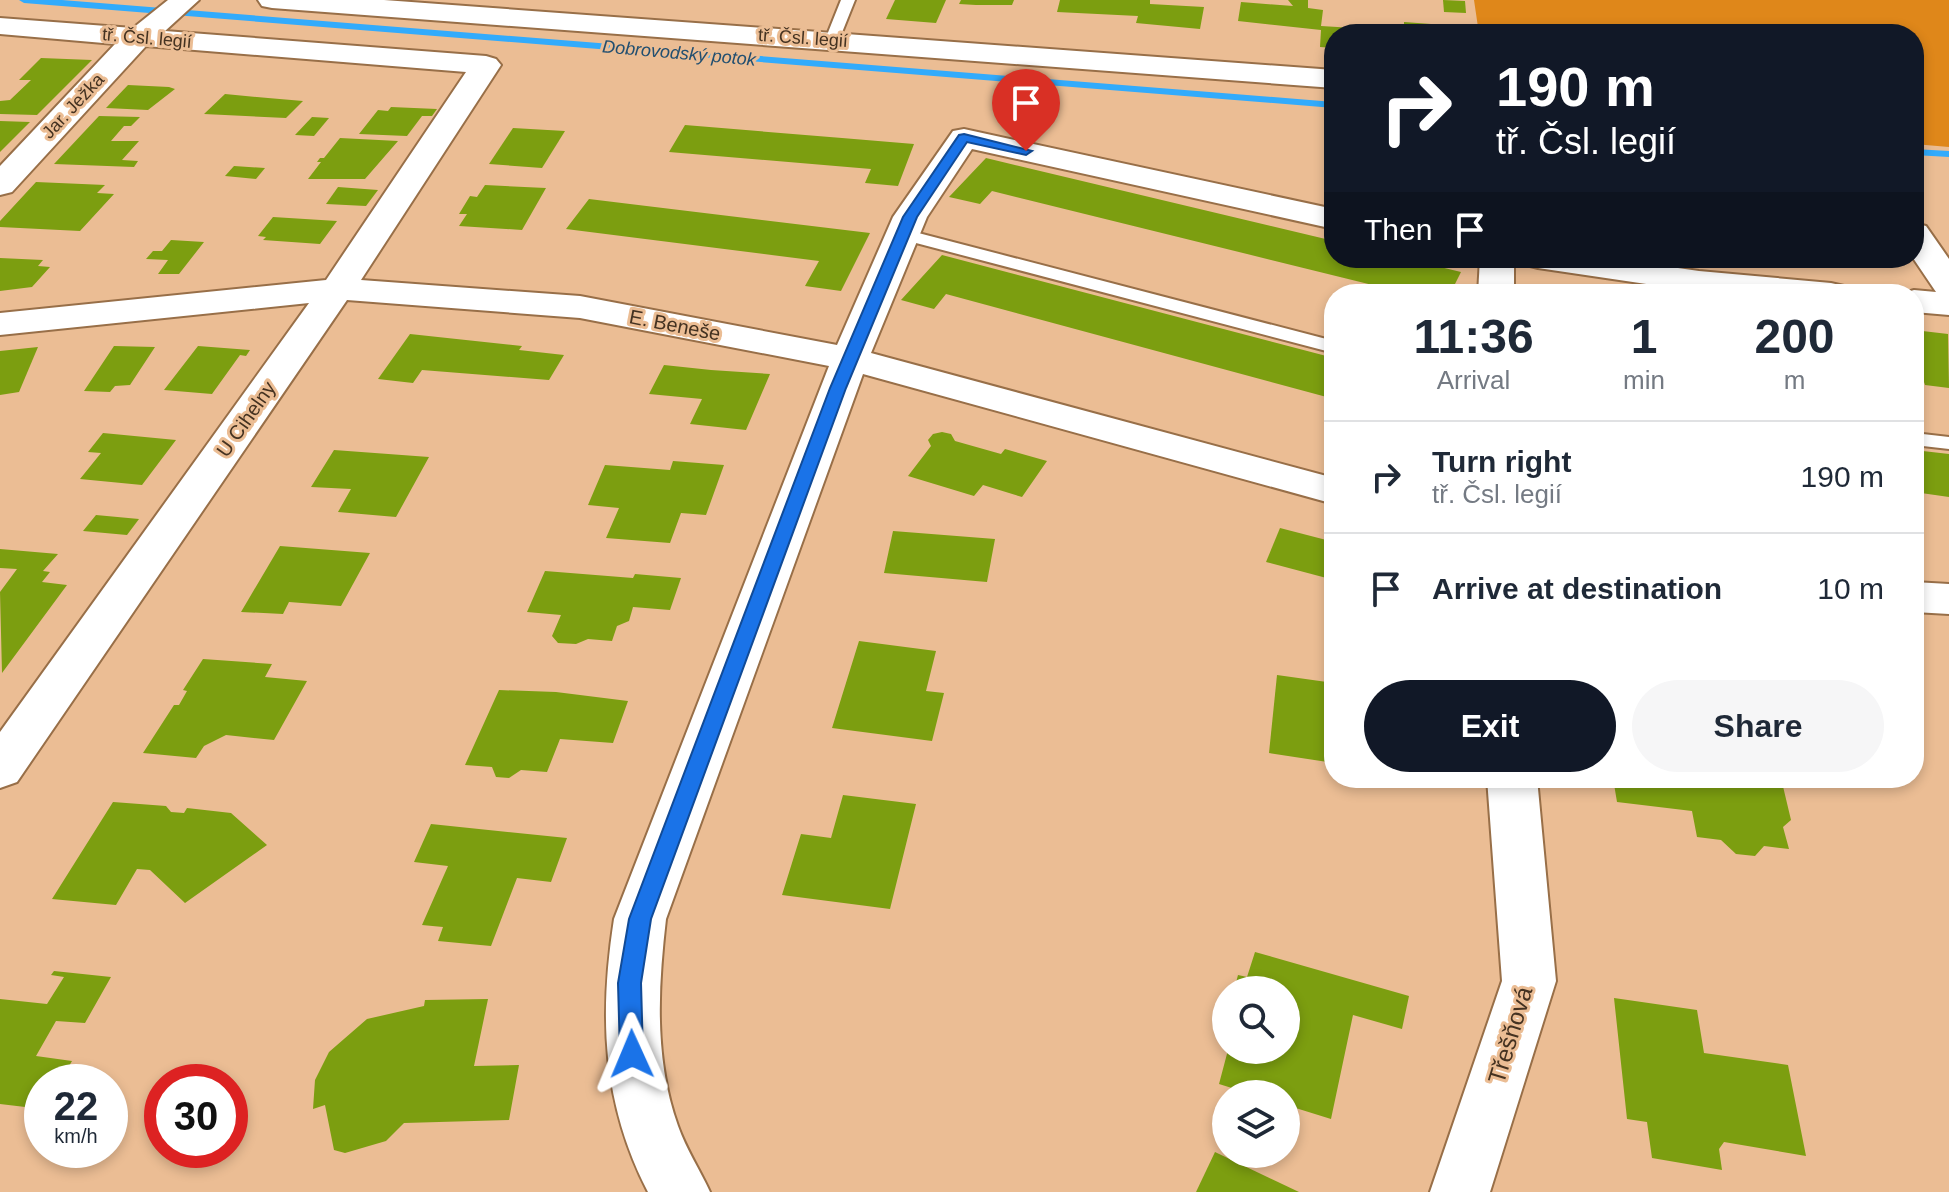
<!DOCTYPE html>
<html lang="en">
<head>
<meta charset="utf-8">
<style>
  :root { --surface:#fff; --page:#f6f6f7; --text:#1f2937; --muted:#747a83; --line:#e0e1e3; --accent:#111827 }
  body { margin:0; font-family:Arial,sans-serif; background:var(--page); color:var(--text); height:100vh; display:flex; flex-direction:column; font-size:30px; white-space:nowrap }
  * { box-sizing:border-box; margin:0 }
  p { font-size:26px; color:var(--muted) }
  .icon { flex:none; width:44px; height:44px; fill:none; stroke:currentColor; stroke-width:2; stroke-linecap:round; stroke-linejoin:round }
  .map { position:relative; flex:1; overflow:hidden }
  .side { position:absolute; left:1324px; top:284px; width:600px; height:504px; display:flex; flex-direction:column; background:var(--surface); border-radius:32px; box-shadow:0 4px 12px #0003 }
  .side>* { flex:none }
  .banner { position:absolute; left:1324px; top:24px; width:600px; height:244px; border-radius:32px; box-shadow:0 4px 12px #0003; background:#111827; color:#fff; overflow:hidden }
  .fabs { position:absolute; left:1212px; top:976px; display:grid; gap:16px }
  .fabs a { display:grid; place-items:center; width:88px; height:88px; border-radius:50%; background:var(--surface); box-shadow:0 4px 12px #0003; font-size:40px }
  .speed { position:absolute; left:24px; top:1064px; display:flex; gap:16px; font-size:40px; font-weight:700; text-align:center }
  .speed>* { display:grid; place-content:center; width:104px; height:104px; border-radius:50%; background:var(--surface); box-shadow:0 4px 12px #0003; line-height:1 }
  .speed small { font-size:20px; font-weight:400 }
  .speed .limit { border:12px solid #d22; background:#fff; color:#111 }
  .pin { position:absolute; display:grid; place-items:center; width:68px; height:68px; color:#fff; margin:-82px -34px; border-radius:50% 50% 50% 0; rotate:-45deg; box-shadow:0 0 8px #0007 }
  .pin .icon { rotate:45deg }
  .me { position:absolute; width:88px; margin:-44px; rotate:359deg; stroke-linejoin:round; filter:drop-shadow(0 0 6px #0008) }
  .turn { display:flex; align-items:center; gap:28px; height:168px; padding:0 40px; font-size:36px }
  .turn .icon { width:104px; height:104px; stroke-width:2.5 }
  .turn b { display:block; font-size:56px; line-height:68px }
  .then { display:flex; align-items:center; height:76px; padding:0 40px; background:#0003; gap:16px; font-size:30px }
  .eta { display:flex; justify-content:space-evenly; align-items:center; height:136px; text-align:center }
  .eta b { font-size:48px; font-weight:800; line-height:56px }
  .button { display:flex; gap:16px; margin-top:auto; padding:16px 40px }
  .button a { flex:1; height:92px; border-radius:48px; background:var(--accent); color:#fff; font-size:32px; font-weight:800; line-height:92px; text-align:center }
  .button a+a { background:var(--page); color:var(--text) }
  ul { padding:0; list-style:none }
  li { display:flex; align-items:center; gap:24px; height:112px; padding:0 40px; border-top:2px solid var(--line) }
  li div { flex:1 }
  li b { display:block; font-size:30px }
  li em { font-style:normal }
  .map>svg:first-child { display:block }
  .green { fill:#df871a }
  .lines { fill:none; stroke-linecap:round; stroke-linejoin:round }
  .stream { fill:#32abfc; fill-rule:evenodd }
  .building { fill:#7c9e10 }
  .lane-casing { stroke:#986f48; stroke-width:4 }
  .street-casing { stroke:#986f48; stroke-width:4 }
  .lane { fill:#fff; fill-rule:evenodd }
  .street { fill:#fff; fill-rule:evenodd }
  .route { fill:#1a73e8; stroke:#114b97; stroke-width:2 }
  .labels { text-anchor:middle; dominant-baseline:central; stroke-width:6; stroke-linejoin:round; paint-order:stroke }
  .far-street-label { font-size:18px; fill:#443221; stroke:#ebbd94 }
  .far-water-label { font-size:18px; font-style:italic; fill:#224f70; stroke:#ebbd94 }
  .street-label { font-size:20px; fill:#443221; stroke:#ebbd94 }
  .near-street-label { font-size:24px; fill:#443221; stroke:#ebbd94 }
</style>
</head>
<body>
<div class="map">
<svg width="1949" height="1192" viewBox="0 0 1949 1192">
  <rect width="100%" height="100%" fill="#ebbd94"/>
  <path class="green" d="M1474 0H1949V147L1914 144V34H1479Z"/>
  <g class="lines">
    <g class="stream">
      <path d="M19 0H62L1334 102V108L24 3Z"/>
      <path d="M1914 149 1949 151V157L1914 155Z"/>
    </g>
  </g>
  <g class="building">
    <path d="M895 0H946L936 23 886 19Z"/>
    <path d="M961 0H1014L1012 5H976L959 4Z"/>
    <path d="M1060 0H1150V4L1204 7 1200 29 1136 23 1138 16 1057 12Z"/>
    <path d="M1288 0H1308V8L1323 10 1321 26 1370 29V34H1334V48L1320 47 1321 30 1238 21 1241 2 1293 6Z"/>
    <path d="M1443 0 1465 1 1466 13 1444 12Z"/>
    <path d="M1404 22 1458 26 1459 34H1404Z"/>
    <path d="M41 58 92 60 37 115 0 114V101L10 100 31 80H19Z"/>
    <path d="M128 85 169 87 175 89 148 110 106 108Z"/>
    <path d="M225 94 268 98 303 101 286 118 204 114Z"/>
    <path d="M391 107 437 109 432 116H422L407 136 359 134 378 110 388 111Z"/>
    <path d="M99 116 140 117 131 126H124L111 141H139L122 160 138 161 134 167 54 164Z"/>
    <path d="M312 117 329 118 314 136 295 135Z"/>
    <path d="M0 121 30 122 0 152Z"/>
    <path d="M685 125 842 138 914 144 898 186 865 183 871 169 669 152Z"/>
    <path d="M513 128 565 131 542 168 489 164Z"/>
    <path d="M340 138 398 141 365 179H308L321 162H317L320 158H324Z"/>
    <path d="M986 158 1334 241V258H1403L1461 272 1450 294H1409L992 191 980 204 949 197Z"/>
    <path d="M234 166 265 168 256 179 225 176Z"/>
    <path d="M36 182 105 185 97 193 114 194 80 231 0 227V221Z"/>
    <path d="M485 185 546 188 522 230 459 226 467 214H459L470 196 477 197Z"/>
    <path d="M338 187 378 190 366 206 326 204Z"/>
    <path d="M589 199 630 204 870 233 841 291 805 286 819 261 566 229Z"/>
    <path d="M273 217 337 221 320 244 263 240 266 237 258 236Z"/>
    <path d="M171 240 204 242 179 274H158L168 260 146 259 153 251H162Z"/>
    <path d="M942 255 1334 358V399L946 294 934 309 901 300Z"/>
    <path d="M0 258 43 260 38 266 50 267 32 287 0 291Z"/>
    <path d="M1527 284 1592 292V294H1527Z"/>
    <path d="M1914 330 1948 334 1949 388 1925 385 1919 367 1914 366Z"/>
    <path d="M410 334 522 346 519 350 564 355 549 380 422 370 413 383 378 379Z"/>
    <path d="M114 346 155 347 130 385 115 386 110 392 84 391Z"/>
    <path d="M198 346 250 350 246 356 240 355 212 394 164 390Z"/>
    <path d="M38 347 19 392 0 395V351Z"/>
    <path d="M664 365 711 370 770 374 746 430 690 424 702 399 649 394Z"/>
    <path d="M942 432 951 434 955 441 1001 454 1005 449 1047 461 1022 497 983 485 974 496 908 476 931 446 928 440 933 434Z"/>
    <path d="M103 433 176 440 142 485 80 479 101 453 88 452Z"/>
    <path d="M334 450 429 457 396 517 338 512 351 489 311 487Z"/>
    <path d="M1914 450 1949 454V497L1914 492Z"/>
    <path d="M673 461 724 465 706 515 681 513 670 543 606 538 619 508 588 505 605 465 670 470Z"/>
    <path d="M96 515 139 519 127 535 83 531Z"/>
    <path d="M1280 528 1334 542V580L1266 562Z"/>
    <path d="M893 531 995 539 987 582 884 573Z"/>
    <path d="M280 546 370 553 341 606 289 602 283 614 241 612Z"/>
    <path d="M0 549 58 554 43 571 50 572 42 582 67 585 2 673 0 592 17 569 0 568Z"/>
    <path d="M545 571 633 578 635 574 681 578 670 610 633 607 629 621 617 626 612 641 588 639 576 644 558 643 552 636 561 615 527 612Z"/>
    <path d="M859 641 936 651 926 691 944 693 932 741 832 728Z"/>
    <path d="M203 659 272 664 265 677 307 681 274 740 226 735 204 746 196 758 143 753 174 705H179L187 691 183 690Z"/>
    <path d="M1277 675 1334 683V763L1269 753Z"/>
    <path d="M499 690 556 692 628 701 613 743 560 739 547 772 521 770 509 778 496 777 492 767 465 765Z"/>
    <path d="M1613 778H1781L1791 820 1783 827 1789 849 1764 846 1755 856 1736 854 1721 840 1697 837 1692 811 1617 802Z"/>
    <path d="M843 795 916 804 890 909 782 895 801 834 831 838Z"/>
    <path d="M113 802 166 806 171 812 184 813 187 808 231 813 267 845 185 903 150 870 137 869 116 905 52 899Z"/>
    <path d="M431 824 567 838 551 882 517 878 491 946 438 941 443 927 422 925 448 866 414 862Z"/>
    <path d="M1255 952 1409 996 1402 1029 1353 1015 1331 1119 1286 1105V1094H1251L1219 1084 1228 1050H1286V990H1234L1238 975 1247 977Z"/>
    <path d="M54 971 111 977 85 1023 56 1021 36 1056 72 1061 60 1082H42V1109L0 1104V999L47 1004 64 977 51 975Z"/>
    <path d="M1614 998 1697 1010 1704 1053 1788 1065 1806 1156 1724 1142 1719 1149 1722 1170 1652 1158 1647 1122 1627 1119Z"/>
    <path d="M488 999 474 1066 519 1065 509 1120 404 1123 386 1141 345 1153 334 1150 325 1105 313 1109 315 1080 329 1052 367 1019 424 1006 425 1000Z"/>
    <path d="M1215 1152 1299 1192H1196Z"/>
  </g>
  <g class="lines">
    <defs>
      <g id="lane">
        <path d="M841 0H855L839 40 827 43 825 40Z"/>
        <path d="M903 229 1334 341V353L897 238 894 234Z"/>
        <path d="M1914 433 1949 437V449L1914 445Z"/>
      </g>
      <g id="street">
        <path d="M168 0H199L165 31 486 56 496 59 501 65 361 280 580 296 837 345 893 217 953 131 964 129 1334 209V229L972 149 927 217 871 353 1334 478V504L863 374 666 919C658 988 654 1059 678 1126 686 1149 700 1170 710 1192H648C602 1103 599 1016 614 919L829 366 580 318 347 300 17 782 0 788V732L309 303 0 335V313L326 280 466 72 146 46 12 192 0 195V166L115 44 0 34V18L133 28Z"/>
        <path d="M258 0H384L1334 70V88L272 8 262 6Z"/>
        <path d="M1914 223 1926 226 1949 259V315L1914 312V294H1901L1914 290 1936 292 1913 258Z"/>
        <path d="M1480 258H1514V294H1478Z"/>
        <path d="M1521 258H1608L1699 271 1831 283 1844 286 1849 294H1714L1538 268 1526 265Z"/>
        <path d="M1914 582 1949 584V614L1914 612Z"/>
        <path d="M1487 778H1537L1556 981 1490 1192H1430L1502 981Z"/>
      </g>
    </defs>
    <use href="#lane" class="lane-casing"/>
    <use href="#street" class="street-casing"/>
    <use href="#lane" class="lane"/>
    <use href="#street" class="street"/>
  </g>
  <path class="route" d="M964 134 1032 151 1026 155 967 142 917 217 846 388 651 919 641 983 643 1054 640 1061 632 1064 623 1061 620 1054 618 983 629 919 830 388 903 217 959 135Z"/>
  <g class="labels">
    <g class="far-street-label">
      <text transform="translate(147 38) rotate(5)">tř. Čsl. legií</text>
      <text transform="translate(803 38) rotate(4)">tř. Čsl. legií</text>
      <text transform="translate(73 106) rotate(-47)">Jar. Ježka</text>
    </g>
    <g class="far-water-label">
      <text transform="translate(679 53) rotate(5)">Dobrovodský potok</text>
    </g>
    <g class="street-label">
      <text transform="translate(675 325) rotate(11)">E. Beneše</text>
      <text transform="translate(246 419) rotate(-55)">U Cihelny</text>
    </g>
    <g class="near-street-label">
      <text transform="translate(1510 1035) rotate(-73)">Třešňová</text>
    </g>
  </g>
</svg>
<div class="fabs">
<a><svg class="icon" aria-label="search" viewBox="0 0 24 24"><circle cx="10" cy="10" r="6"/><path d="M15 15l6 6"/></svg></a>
<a><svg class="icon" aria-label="layers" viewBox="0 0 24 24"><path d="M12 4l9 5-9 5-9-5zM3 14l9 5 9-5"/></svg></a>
</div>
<div class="speed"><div>22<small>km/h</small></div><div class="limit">30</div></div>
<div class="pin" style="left:1026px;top:151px;background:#d93025"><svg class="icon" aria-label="arrive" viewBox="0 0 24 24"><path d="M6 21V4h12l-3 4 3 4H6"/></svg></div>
<svg class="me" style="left:632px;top:1054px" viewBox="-20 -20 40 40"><path d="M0-17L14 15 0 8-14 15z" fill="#1a73e8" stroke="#fff" stroke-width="4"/></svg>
<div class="banner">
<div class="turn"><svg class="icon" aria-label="right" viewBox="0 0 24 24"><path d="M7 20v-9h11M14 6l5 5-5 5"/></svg><div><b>190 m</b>tř. Čsl. legií</div></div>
<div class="then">Then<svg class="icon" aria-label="arrive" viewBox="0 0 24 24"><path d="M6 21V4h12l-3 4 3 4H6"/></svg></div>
</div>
<section class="side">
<div class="eta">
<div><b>11:36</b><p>Arrival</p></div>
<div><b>1</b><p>min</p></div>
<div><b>200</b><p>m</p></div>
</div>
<ul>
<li><svg class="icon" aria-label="right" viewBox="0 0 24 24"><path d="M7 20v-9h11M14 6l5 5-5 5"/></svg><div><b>Turn right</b><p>tř. Čsl. legií</p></div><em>190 m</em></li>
<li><svg class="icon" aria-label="arrive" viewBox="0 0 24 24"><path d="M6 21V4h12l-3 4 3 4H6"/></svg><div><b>Arrive at destination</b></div><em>10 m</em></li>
</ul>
<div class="button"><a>Exit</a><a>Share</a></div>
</section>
</div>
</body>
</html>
